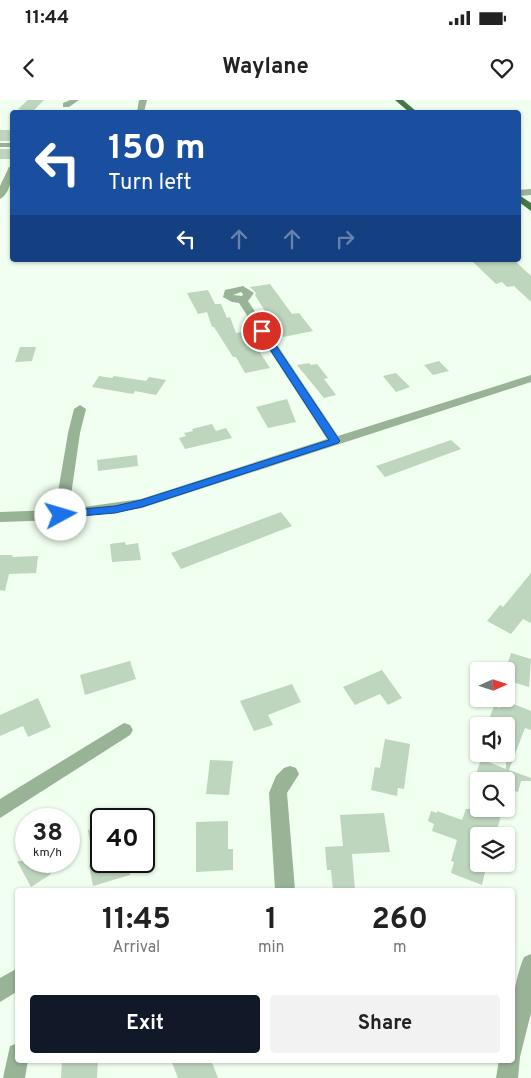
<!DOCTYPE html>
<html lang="en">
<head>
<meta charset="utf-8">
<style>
  :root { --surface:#fff; --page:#f2f2f2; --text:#222; --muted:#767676; --accent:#111827 }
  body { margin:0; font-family:Overpass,sans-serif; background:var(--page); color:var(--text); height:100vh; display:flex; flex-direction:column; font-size:19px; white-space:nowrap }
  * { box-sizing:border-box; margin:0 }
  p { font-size:16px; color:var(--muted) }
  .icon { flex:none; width:28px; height:28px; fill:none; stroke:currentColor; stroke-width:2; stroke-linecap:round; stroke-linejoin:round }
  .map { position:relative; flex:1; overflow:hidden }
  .details { position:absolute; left:15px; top:788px; width:500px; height:175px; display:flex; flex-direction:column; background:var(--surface); border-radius:5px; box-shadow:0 1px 4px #0004 }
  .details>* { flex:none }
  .hud { position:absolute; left:10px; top:10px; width:511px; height:152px; border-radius:5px; box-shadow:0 1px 4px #0004; background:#1a4fa0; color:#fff; overflow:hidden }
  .needle { width:32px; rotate:87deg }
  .tools { position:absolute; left:470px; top:562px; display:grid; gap:10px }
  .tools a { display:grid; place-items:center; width:45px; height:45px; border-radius:5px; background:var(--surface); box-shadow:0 1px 4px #0004; font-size:25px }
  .speed { position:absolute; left:15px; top:708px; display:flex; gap:10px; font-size:25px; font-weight:700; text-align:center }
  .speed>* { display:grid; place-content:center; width:65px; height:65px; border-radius:50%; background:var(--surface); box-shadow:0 1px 4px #0004; line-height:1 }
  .speed small { font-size:12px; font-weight:400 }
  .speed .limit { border:2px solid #111; border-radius:8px; background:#fff; color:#111 }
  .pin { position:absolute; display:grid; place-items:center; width:42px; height:42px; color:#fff; margin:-21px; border:2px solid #fff; border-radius:50%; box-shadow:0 1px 5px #0007 }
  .me { position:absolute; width:55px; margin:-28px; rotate:84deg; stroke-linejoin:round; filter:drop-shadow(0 0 4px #0008) }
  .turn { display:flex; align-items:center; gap:18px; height:105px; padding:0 15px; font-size:22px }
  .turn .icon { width:65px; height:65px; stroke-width:2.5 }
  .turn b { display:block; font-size:35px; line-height:42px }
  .lanes { display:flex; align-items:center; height:48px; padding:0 15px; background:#0003; justify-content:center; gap:25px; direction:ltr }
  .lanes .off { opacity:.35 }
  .eta { display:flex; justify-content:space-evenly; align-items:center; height:85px; text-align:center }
  .eta b { font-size:30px; font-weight:700; line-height:35px }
  .primary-button { display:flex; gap:10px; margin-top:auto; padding:10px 15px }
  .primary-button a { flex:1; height:58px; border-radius:5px; background:var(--accent); color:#fff; font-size:20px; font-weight:700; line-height:58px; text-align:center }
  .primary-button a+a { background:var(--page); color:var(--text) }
  .status { display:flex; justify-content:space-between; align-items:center; height:35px; padding:0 25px; background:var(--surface); direction:ltr }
  .status svg { height:14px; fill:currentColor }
  header { display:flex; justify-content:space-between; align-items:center; height:65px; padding:0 15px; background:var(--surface); font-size:22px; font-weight:700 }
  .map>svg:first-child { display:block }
  .building { fill:#bed6bd }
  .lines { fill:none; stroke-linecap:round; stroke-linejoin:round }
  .minor { fill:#98b396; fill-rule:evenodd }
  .major { fill:#447743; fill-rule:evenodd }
  .route { fill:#1a73e8; stroke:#114b97 }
</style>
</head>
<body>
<div class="status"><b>11:44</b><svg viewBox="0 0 49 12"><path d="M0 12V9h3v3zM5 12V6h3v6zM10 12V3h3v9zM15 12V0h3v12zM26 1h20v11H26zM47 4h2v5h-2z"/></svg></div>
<header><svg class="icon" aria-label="back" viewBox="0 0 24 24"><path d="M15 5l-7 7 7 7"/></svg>Waylane<svg class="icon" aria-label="heart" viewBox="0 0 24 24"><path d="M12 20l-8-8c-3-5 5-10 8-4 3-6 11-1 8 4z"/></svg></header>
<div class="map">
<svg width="531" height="978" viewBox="0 0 531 978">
  <rect width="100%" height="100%" fill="#f0ffef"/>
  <g class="building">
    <path d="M28 0H44L32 12 18 9Z"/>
    <rect x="0" y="30" width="12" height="11"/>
    <rect x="0" y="49" width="12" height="10"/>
    <path d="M471 160H514L531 176V202L514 186 507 187 502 182 496 184Z"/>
    <path d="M270 184 292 214 299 213 313 231 283 237 270 219 255 195 256 193 250 187Z"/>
    <path d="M208 190 215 204H221L227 218 230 217 236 233 246 231 270 268 245 273 236 257H233L214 227H212L207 212 198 214 187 193Z"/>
    <path d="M20 247H36L32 261 15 262Z"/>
    <path d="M439 261 449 271 433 275 424 265Z"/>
    <path d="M309 263 311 265 317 264 328 278 324 279 336 295 324 298 297 265Z"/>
    <path d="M396 273 410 287 396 292 383 276Z"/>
    <path d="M99 276 112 278 114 276 146 281 149 277 166 280 156 295 135 291 133 294 92 287Z"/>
    <path d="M287 299 296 322 268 328 256 307Z"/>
    <path d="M212 324 216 331 226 328 232 338 185 349 179 338 186 336 184 333 193 331 192 329Z"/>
    <path d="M451 340 461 349 385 377 376 366Z"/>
    <path d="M137 355 138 366 98 371 97 360Z"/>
    <path d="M281 412 292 426 181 469 171 453Z"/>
    <path d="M125 442 126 445 138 443 141 460 112 462 110 444Z"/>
    <path d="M0 455H13L12 457 38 456 36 473 9 474 5 491 0 490Z"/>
    <path d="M531 473V523L523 519 511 534 487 521 500 505 503 507Z"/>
    <path d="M511 553 531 559 529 587 506 580V569Z"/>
    <path d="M130 561 136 579 85 595 80 575Z"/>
    <path d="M382 570 402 598 388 605 380 594 355 605 343 587Z"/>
    <path d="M292 584 301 602 268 615 273 625 254 631 240 601Z"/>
    <path d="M38 598 51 627 28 637 23 626 0 636V615Z"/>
    <path d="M504 600 531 611V630L525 628 509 670 531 678V681H521L518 692 506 688V681H474L481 659 506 669V626H498L488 622 494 606 500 608Z"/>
    <path d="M385 639 410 644 404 689 398 688 397 696 371 690 375 667 380 668Z"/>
    <path d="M210 660 233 661 229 695 206 694Z"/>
    <path d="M466 709H503L495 736H479V764H487L482 785 451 773 454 762 451 761 457 740 432 731 434 724 428 721 431 711 437 713V711L462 720Z"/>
    <path d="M384 713 390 752 352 754 355 790H333L331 770H327L325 747 343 746 340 715Z"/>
    <path d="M228 721V749H233V770L196 772V722Z"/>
    <path d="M101 726V761H127L130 775 93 786 89 765 94 763 88 730Z"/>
    <path d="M17 761H44L51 774 31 787Z"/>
    <path d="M62 960H98L97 978H61Z"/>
    <path d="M171 960H211L218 978H178Z"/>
  </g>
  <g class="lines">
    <g class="minor">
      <path d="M70 0H79L69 7H63V3Z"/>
      <path d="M139 0H147L144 12H137Z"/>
      <rect x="0" y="43" width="12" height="4"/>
      <path d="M9 67H12C12 77 10 94 0 99V86Z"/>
      <path d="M531 89V95L519 96V90Z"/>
      <path d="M243 186 254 193 248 201 338 336 531 275V282L142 408 61 420 0 422V412L55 410 68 333 74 309 80 305 86 309 80 333 69 409 141 399 327 339 239 203 232 202 223 197 225 190ZM241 192 243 194 242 196 233 195Z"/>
      <path d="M124 623 130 625 133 630 130 635 0 718V699Z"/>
      <path d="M290 666 296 668 299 674 287 693 295 790H275L269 693 276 676 284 668Z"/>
      <path d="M531 854V913L520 957 518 978H496L499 960H512C512 925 510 890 524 857Z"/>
      <path d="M18 868V891L0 902V878Z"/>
      <path d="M18 943V960H28L25 978H3L10 946Z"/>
    </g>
    <g class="major">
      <path d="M395 0H403L417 12H409Z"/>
      <path d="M519 95 531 103V111L519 102Z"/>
    </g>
  </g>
  <path class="route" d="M259 229H265L340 341 338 343 142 407 115 413 57 418 56 415 61 411 115 406 141 400 329 340 258 231Z"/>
</svg>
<div class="tools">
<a><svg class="needle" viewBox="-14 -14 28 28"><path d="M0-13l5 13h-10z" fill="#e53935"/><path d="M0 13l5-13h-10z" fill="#767676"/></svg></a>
<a><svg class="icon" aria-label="sound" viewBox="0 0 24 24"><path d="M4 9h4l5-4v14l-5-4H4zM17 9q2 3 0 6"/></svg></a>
<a><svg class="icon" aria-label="search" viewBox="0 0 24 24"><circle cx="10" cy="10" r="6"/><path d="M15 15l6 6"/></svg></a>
<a><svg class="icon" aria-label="layers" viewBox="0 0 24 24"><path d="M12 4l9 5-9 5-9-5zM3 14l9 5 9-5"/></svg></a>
</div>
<div class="speed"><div>38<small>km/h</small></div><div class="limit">40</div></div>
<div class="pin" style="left:262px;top:231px;background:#d93025"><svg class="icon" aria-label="arrive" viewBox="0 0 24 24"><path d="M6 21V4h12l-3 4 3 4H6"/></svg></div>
<svg class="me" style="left:61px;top:415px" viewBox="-20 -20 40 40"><circle r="19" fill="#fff"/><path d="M0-13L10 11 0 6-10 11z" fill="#1a73e8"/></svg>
<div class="hud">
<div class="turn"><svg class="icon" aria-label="left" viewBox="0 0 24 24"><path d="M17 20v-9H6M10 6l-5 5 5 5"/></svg><div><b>150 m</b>Turn left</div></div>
<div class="lanes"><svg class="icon" aria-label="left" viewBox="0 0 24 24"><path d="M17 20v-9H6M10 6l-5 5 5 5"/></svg><svg class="icon off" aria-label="ahead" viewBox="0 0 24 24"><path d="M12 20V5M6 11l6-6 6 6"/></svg><svg class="icon off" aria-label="ahead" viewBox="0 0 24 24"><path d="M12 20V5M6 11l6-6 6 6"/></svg><svg class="icon off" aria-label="right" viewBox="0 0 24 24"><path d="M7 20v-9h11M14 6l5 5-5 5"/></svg></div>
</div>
<section class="details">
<div class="eta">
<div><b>11:45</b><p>Arrival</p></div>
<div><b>1</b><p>min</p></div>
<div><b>260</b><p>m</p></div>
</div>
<div class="primary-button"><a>Exit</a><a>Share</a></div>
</section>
</div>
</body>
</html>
